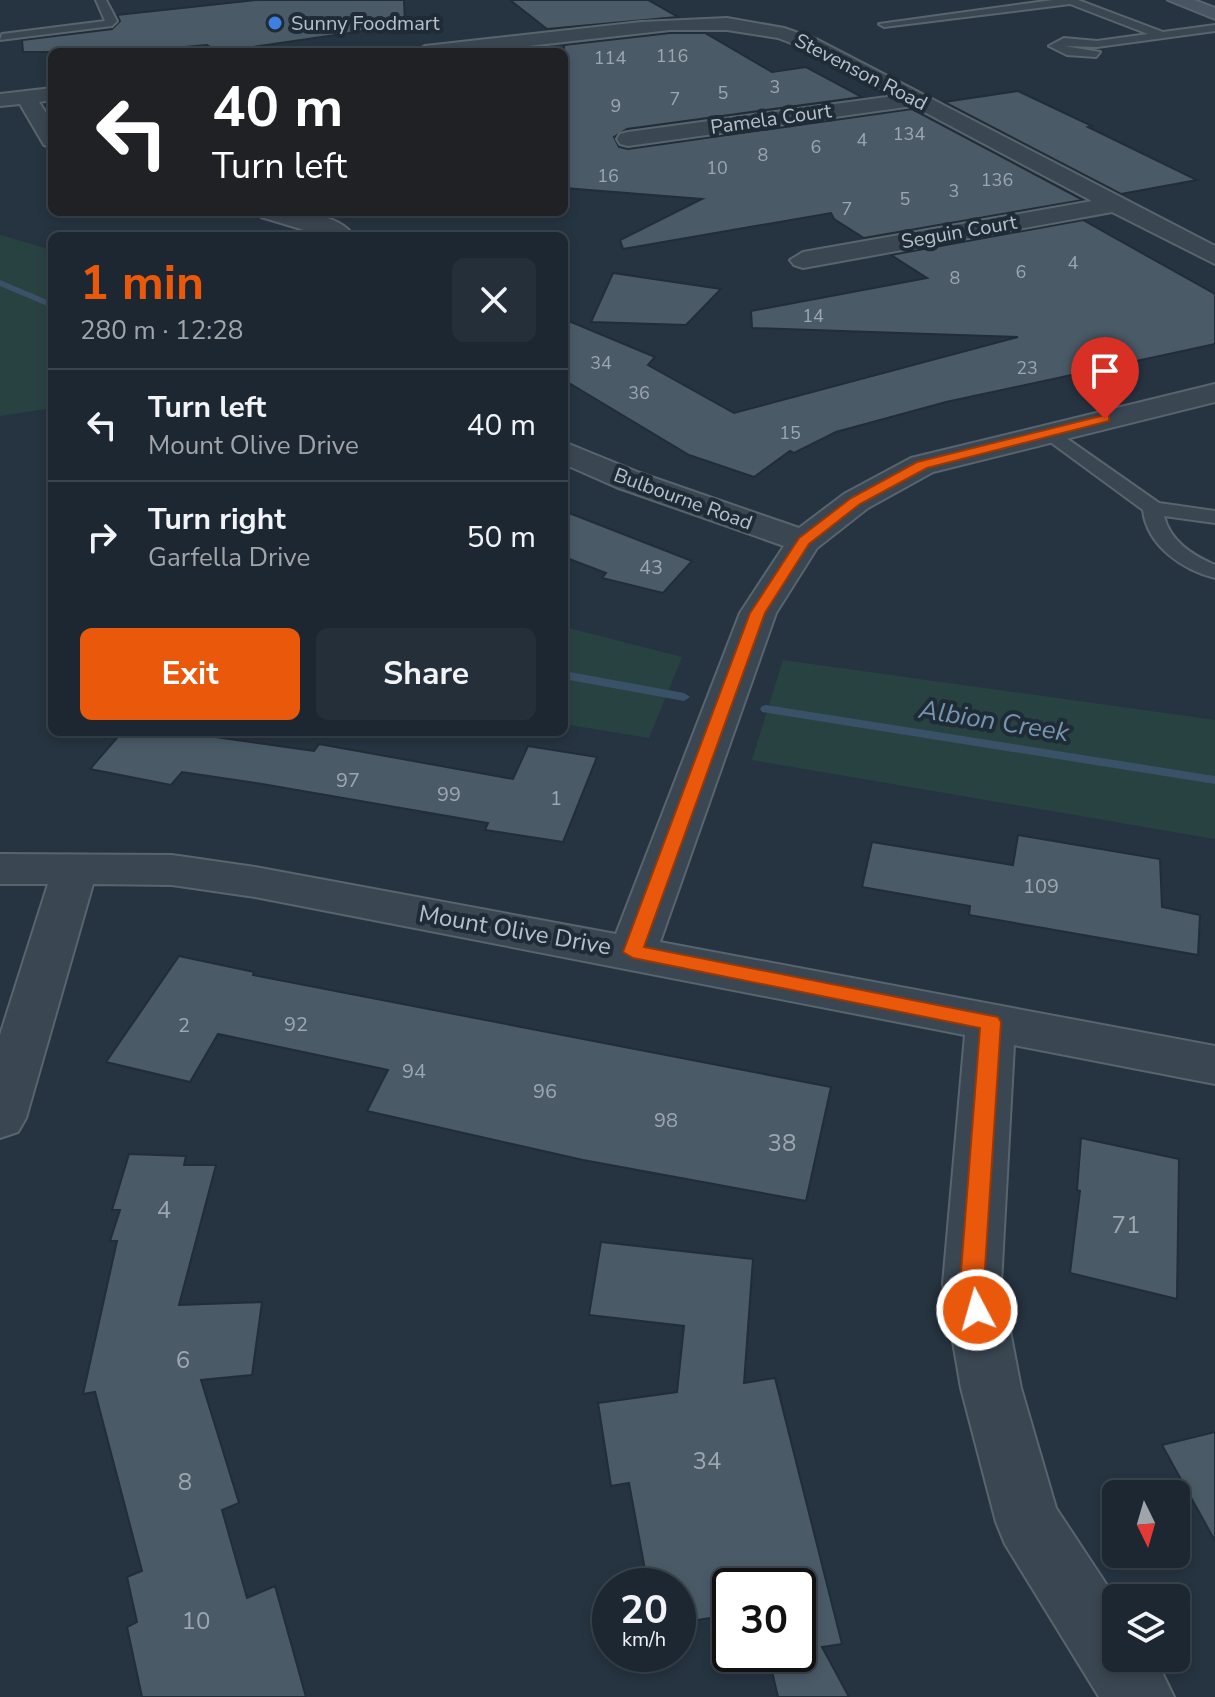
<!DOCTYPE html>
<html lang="en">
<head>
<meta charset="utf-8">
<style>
  :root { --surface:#1c2731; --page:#252f39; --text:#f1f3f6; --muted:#a0a5ab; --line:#3a444d; --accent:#ea580c }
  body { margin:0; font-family:"Nunito Sans",sans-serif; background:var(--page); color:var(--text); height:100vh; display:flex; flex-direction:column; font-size:30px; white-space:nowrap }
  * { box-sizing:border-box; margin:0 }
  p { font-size:26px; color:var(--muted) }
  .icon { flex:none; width:44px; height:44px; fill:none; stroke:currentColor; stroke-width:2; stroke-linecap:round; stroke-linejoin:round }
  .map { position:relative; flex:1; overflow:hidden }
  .details { position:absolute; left:48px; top:232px; width:520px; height:504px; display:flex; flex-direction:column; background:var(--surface); border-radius:12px; box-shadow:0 4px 12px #0003,0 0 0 2px var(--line) }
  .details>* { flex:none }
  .guide { position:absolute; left:48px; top:48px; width:520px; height:168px; border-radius:12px; box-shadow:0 4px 12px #0003,0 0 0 2px var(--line); background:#202124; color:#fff; overflow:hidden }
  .needle { width:52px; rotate:175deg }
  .fabs { position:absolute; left:1102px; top:1480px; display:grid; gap:16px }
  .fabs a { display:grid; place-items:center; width:88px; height:88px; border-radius:12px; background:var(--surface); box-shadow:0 4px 12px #0003,0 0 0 2px var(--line); font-size:40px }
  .speed { position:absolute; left:592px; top:1568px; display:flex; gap:16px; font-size:40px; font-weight:700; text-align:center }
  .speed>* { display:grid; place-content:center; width:104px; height:104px; border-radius:50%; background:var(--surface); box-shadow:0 4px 12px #0003,0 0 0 2px var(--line); line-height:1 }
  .speed small { font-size:20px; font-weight:400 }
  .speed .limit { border:4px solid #111; border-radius:12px; background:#fff; color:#111 }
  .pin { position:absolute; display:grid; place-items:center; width:68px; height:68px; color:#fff; margin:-82px -34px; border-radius:50% 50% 50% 0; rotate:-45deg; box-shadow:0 0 8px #0007 }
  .pin .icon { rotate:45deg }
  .me { position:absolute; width:88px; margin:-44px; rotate:354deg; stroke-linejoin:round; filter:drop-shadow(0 0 6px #0008) }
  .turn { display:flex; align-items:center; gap:28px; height:168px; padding:0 32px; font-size:36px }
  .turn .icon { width:104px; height:104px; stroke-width:2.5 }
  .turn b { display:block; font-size:56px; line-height:68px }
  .round { display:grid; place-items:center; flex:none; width:84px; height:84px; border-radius:12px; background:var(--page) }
  .summary { display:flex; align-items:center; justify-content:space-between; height:136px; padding:0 32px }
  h1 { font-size:48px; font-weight:700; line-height:60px; color:var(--accent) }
  .button { display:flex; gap:16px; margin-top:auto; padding:16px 32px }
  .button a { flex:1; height:92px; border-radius:12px; background:var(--accent); color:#fff; font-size:32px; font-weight:700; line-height:92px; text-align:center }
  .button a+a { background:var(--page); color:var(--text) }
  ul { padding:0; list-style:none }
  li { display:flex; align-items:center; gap:24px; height:112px; padding:0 32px; border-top:2px solid var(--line) }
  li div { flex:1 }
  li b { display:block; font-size:30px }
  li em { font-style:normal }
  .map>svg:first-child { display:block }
  .green { fill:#284242 }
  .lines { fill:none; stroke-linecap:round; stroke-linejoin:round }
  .stream { fill:#395268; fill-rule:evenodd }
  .building { fill:#4a5a67; stroke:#212d38; stroke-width:2 }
  .service-casing { stroke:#58646e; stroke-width:4 }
  .minor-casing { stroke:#58646e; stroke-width:4 }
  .secondary-casing { stroke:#58646e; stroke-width:4 }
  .service { fill:#3a4651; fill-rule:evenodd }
  .minor { fill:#3a4651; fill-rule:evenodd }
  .secondary { fill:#485664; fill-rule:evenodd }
  .route { fill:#ea580c; stroke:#983908; stroke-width:2 }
  .shop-dot { fill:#3f7fe0; stroke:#1f2b36; stroke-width:3 }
  .labels { text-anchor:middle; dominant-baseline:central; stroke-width:8; stroke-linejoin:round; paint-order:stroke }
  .far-number-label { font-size:18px; fill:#9ca7b2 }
  .far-poi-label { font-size:20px; fill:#b7c1cb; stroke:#1f2b36; text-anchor:start }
  .far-street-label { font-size:20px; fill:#b7c1cb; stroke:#1f2b36 }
  .number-label { font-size:20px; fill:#9ca7b2 }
  .street-label { font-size:24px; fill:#b7c1cb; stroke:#1f2b36 }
  .near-number-label { font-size:24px; fill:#9ca7b2 }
  .water-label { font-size:26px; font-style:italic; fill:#7795ae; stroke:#1f2b36 }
</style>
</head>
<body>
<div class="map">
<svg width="1215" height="1697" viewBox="0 0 1215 1697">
  <rect width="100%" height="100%" fill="#263441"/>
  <g class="green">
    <path d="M0 235 52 250V408L0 416Z"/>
    <path d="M564 627 682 657 649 738 564 724Z"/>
    <path d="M783 660 1215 720V839L752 760Z"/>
  </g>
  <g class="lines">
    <g class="stream">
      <path d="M0 280 52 302V308L0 286Z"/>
      <path d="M564 671 684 693 690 697 684 701 564 679Z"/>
      <path d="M766 705 1215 776V784L762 712 760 709 762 706Z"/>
    </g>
  </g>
  <g class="building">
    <path d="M257 0H404L405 25 218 52 207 45 129 52H23L22 40 112 29 120 21 117 15Z"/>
    <path d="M510 0H648L678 17 547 29Z"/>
    <path d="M670 33H705L772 72 806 67 862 97 627 129 614 137 619 147 628 149 912 109 1083 200 864 238 834 219 831 213 623 249 620 240 702 199 564 188V45Z"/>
    <path d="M1018 91 1092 126 1088 127 1197 180 1121 194 944 102Z"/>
    <path d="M1083 220 1215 294V344L946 402 836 432 794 453 790 451 754 477 689 455 564 380V319L655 357 648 365 734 413 1018 337 752 328 751 311 927 278 891 255Z"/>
    <path d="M613 273 721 289 686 325 591 322Z"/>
    <path d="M564 511 692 561 663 593 602 578 606 573 564 557Z"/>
    <path d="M122 732H180L314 751 319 744 513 779 528 746 597 757 563 842 485 830 488 823 262 784 182 772 171 785 90 769Z"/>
    <path d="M1018 835 1160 859 1162 907 1200 915 1198 955 969 915 970 906 862 887 872 842 1013 865Z"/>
    <path d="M179 956 254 972 253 975 831 1087 806 1201 583 1160 367 1111 388 1070 218 1034 190 1082 106 1062Z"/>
    <path d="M1081 1138 1179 1159 1177 1299 1070 1273 1080 1191 1077 1190Z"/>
    <path d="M129 1154 186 1156 184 1165H216L179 1305 262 1302 252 1375 201 1380 239 1503 222 1510 247 1598 275 1586 306 1697H142L127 1627 137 1622 127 1577 142 1571 95 1392 83 1394 117 1241H110L120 1210H112Z"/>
    <path d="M601 1242 753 1259 744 1383 775 1378 842 1644 822 1647 849 1697H778L768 1654H798V1586H730V1615L678 1623V1586H648L629 1483 611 1486 598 1403 677 1392 684 1326 589 1315Z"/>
    <path d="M1215 1432V1541L1162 1445Z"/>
  </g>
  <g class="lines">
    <defs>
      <g id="service">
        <path d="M96 0H106L117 21 112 26 0 40 2 34 105 21Z"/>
        <path d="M1053 0H1078L1163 32 1215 25V31L1097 47 1064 46 1100 52 1096 57 1067 55 1049 46 1064 38 1097 41 1148 34 1070 4 884 27 879 24Z"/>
        <path d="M1049 426 1159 503 1215 511V523L1164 516C1170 541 1192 555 1215 565V578C1183 570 1147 546 1143 510L1042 436V428Z"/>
      </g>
      <g id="minor">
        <path d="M727 18 784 28 818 40 1215 246V264L1112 212 803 268 794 265 790 260 803 252 1092 201 913 106 628 146 620 144 617 139 620 134 628 132 894 96 804 48 778 38 727 30H670L476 52H415L425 46 641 22Z"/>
        <path d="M52 88V100L39 102 52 122V147L44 145 20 104 0 106V94Z"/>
        <path d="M258 212C287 212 335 209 354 236H324L261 217Z"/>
        <path d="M1215 384V402L933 472 868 508 817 548 776 613 660 942 1215 1046V1084L1014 1045 1001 1284 1021 1388 1056 1508 1116 1599V1658H1155L1174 1697H1099L1005 1544 996 1522 961 1388 943 1284 965 1035 255 897 172 885 93 884 26 1118 18 1132 0 1138V1035L48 884H0V854L172 855 255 867 616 934 740 613 784 546 616 487 564 464V442L640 473 799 528 844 494 911 458Z"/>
      </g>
      <path id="secondary" d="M1168 0H1194L1215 8V19Z"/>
    </defs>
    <use href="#service" class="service-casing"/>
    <use href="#minor" class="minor-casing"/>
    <use href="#secondary" class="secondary-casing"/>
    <use href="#service" class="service"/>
    <use href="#minor" class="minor"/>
    <use href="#secondary" class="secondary"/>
  </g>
  <path class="route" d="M1105 415 1109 416V421L927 468 860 504 809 544 765 613 644 947 998 1017 1001 1022 984 1284 989 1310 985 1318 977 1321 968 1318 960 1284 980 1028 633 958 623 952 750 613 799 538 851 498 917 462Z"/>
  <circle class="shop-dot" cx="275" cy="23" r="8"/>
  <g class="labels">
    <g class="far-number-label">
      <text x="672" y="56">116</text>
      <text x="610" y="58">114</text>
      <text x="775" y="87">3</text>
      <text x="723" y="93">5</text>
      <text x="675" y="99">7</text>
      <text x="616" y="106">9</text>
      <text x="909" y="134">134</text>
      <text x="862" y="140">4</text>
      <text x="816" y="147">6</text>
      <text x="763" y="155">8</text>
      <text x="717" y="168">10</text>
      <text x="608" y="176">16</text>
      <text x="997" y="180">136</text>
      <text x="954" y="191">3</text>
      <text x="905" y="199">5</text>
      <text x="847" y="209">7</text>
      <text x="1073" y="263">4</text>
      <text x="1021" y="272">6</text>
      <text x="955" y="278">8</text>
      <text x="813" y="316">14</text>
      <text x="601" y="363">34</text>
      <text x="1027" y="368">23</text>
      <text x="639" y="393">36</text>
      <text x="790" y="433">15</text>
    </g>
    <g class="far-poi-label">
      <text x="291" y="23">Sunny Foodmart</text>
    </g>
    <g class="far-street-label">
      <text transform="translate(861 72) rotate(27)">Stevenson Road</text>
      <text transform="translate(771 119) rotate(-8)">Pamela Court</text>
      <text transform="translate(959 232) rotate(-10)">Seguin Court</text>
      <text transform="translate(683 499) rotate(20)">Bulbourne Road</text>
    </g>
    <g class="number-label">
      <text x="651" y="567">43</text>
      <text x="348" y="780">97</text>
      <text x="449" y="794">99</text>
      <text x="556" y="798">1</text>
      <text x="1041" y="886">109</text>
      <text x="296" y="1024">92</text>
      <text x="184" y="1025">2</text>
      <text x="414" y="1071">94</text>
      <text x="545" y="1091">96</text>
      <text x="666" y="1120">98</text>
    </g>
    <g class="street-label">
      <text transform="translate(515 930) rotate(10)">Mount Olive Drive</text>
    </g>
    <g class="near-number-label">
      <text x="782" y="1143">38</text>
      <text x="164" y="1210">4</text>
      <text x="1126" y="1225">71</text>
      <text x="183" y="1360">6</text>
      <text x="707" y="1461">34</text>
      <text x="185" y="1482">8</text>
      <text x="196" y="1621">10</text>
    </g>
    <g class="water-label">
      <text transform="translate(994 721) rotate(9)">Albion Creek</text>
    </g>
  </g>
</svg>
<div class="fabs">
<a><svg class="needle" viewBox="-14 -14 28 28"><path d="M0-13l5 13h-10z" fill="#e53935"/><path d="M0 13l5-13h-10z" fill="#a0a5ab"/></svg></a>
<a><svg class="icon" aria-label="layers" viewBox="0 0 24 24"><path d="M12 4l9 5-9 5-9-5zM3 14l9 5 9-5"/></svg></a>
</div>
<div class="speed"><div>20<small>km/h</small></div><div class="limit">30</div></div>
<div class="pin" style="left:1105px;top:419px;background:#d93025"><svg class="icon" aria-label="arrive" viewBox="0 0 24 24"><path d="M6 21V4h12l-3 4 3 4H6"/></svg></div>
<svg class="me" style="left:977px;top:1310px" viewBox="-20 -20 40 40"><circle r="17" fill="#ea580c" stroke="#fff" stroke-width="3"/><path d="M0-11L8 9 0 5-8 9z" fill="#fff"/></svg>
<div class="guide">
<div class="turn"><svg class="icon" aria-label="left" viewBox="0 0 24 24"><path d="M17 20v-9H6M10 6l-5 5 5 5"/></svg><div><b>40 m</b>Turn left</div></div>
</div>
<section class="details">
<div class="summary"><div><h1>1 min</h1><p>280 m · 12:28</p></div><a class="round"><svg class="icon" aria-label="close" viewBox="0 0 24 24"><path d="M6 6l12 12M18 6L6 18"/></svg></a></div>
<ul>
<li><svg class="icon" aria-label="left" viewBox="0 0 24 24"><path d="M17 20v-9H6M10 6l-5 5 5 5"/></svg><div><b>Turn left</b><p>Mount Olive Drive</p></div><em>40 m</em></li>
<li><svg class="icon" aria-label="right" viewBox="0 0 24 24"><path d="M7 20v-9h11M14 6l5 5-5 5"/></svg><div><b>Turn right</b><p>Garfella Drive</p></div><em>50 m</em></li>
</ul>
<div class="button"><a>Exit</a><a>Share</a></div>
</section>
</div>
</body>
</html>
